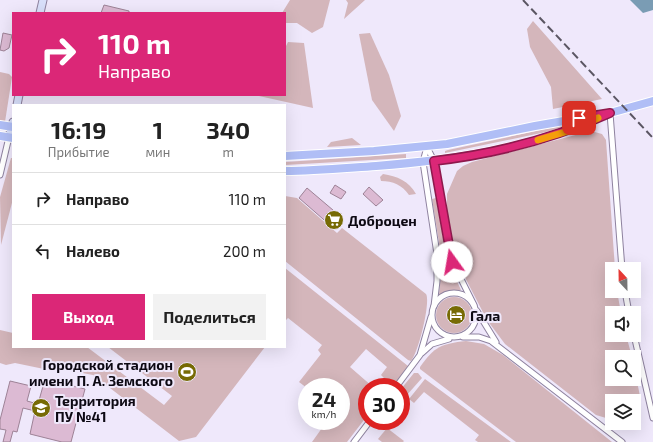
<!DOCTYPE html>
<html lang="ru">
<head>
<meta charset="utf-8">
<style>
  :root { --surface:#fff; --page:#f2f2f2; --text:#222; --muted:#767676; --line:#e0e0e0; --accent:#db2777 }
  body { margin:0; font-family:"Exo 2",sans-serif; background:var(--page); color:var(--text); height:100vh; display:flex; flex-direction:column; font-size:15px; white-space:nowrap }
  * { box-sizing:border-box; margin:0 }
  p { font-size:13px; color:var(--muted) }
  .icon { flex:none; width:22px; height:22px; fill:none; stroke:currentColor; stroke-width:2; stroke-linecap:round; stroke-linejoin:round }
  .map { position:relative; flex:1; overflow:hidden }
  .sheet { position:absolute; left:12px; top:104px; width:274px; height:244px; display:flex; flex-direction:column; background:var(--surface); border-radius:0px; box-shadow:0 4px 16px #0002 }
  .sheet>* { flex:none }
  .guide { position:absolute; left:12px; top:12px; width:274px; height:84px; border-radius:0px; box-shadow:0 4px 16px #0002; background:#db2777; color:#fff; overflow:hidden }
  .needle { width:26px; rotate:338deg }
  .tools { position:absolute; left:605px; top:262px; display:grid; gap:8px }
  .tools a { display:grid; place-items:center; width:36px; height:36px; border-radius:0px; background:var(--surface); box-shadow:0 4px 16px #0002; font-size:20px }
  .speed { position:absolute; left:298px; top:378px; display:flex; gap:8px; font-size:20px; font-weight:700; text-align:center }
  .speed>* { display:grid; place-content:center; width:52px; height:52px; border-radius:50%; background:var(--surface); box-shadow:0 4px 16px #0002; line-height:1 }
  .speed small { font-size:10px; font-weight:400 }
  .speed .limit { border:6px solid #d22; background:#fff; color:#111 }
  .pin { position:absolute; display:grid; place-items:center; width:34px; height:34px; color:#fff; margin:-17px; border-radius:8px; box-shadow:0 2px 6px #0006 }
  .me { position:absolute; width:44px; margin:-22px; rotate:347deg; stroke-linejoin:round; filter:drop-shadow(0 0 3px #0008) }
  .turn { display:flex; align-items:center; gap:14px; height:84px; padding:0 20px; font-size:18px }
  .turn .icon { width:52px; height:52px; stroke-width:2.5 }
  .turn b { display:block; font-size:28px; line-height:34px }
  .eta { display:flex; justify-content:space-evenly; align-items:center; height:68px; text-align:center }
  .eta b { font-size:24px; font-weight:700; line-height:28px }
  .primary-button { display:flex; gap:8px; margin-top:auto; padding:8px 20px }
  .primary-button a { flex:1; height:46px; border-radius:0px; background:var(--accent); color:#fff; font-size:16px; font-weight:700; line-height:46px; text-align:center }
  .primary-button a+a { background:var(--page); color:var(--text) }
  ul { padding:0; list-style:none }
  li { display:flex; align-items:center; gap:12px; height:52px; padding:0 20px; border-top:1px solid var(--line) }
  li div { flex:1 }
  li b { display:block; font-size:15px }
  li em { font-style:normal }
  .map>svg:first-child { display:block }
  .green { fill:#d4b6bb }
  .water { fill:#7a9cb4 }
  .building { fill:#dcbad3; stroke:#9d8296 }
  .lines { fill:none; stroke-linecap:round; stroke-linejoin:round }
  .street-casing { stroke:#8e829f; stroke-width:7 }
  .secondary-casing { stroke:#8e829f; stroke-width:9 }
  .primary-casing { stroke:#fff; stroke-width:10 }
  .street { stroke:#fff; stroke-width:5 }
  .secondary { stroke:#d8dffa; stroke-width:7 }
  .primary { stroke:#b0bef6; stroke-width:8 }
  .rail { stroke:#5b5663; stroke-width:2; stroke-dasharray:8 4; stroke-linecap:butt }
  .route-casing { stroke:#8e194d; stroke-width:10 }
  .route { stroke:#db2777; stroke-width:7 }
  .slow { stroke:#f59e0b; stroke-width:7 }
  .labels { text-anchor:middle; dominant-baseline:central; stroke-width:4; stroke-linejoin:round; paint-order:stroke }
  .poi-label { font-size:14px; font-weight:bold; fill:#0d0913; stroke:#efe8fb; text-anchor:start }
</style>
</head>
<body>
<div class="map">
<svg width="653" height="442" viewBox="0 0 653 442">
  <rect width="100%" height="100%" fill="#efe8fb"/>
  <g class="green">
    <path d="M290 0H330L323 27 312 33 297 23H285V13H282Z"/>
    <path d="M346 0H365L344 19 348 3Z"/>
    <path d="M533 21 602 99 553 109 551 87 530 47 527 29Z"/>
    <path d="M370 33 389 75 401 116 394 131 372 100 359 34Z"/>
    <path d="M288 42 304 43 313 108 259 96 285 95V48Z"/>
    <path d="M0 72 9 74 12 77 5 122 0 121Z"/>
    <path d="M564 125 565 128 445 153V151L448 150Z"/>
    <path d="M591 131 602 134 606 140 615 269H612V291H617L621 313H612V335H626L632 357H612V379H634V367L640 396 634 406V401H612V417L606 418 596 415 505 344 487 320 459 266 451 239 447 213V194L457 171 463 166 472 162Z"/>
    <path d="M352 138 361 145 327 147 331 142Z"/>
    <path d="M406 154V158L285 165V162Z"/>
    <path d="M11 158H13V199L1 245 0 197Z"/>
    <path d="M383 174C397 176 409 181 416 194L409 195C402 185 393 181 381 181L380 177Z"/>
    <path d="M285 196 297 198 337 233 342 228 426 294C431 302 418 354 411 361L408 360 285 261Z"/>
    <path d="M436 198 447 260 461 290 448 291 439 295 442 261 432 199Z"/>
    <path d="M285 268 408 366 393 386 384 380 385 379 381 375 387 367 366 349 350 367 373 387H367V416L347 442H312L327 421H341V387L307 388 299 382 321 354 318 350 322 345 288 318 285 321Z"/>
    <circle cx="454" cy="315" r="18"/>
    <path d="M0 330 13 333V347H87L164 405 172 396 108 347H265L196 437 179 441 93 375 61 369H44L15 363 6 365 0 363Z"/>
    <path d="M466 341 484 344 503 355 612 442H516L420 369V367C435 346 441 344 466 341Z"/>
    <path d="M414 373H418L422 378 406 396 401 393V389Z"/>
    <path d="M425 379 511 442H478L475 440 479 435 424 392 414 403 409 399Z"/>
    <path d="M387 428 404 441 403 442H382L378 439Z"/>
  </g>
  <path class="water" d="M630 0H653V10L643 13Z"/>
  <g class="building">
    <path d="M104 5 129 11V13H101Z"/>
    <path d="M3 33 12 35 9 48 4 51 0 50Z"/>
    <path d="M335 185 346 192 341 199 330 193Z"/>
    <path d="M369 187 383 200 376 206 363 194Z"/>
    <path d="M307 188 340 216 331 226 299 198Z"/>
    <path d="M45 379 85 389 71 442H62L30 434 35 411 23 408 17 432 13 431 10 442H3L6 430 0 429V420L10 381 31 386 27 401 38 404Z"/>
  </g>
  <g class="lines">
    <defs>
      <g id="street">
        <path d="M610 113 622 269"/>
        <path d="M427 147 434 161 452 261 474 305"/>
        <path d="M427 147 423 162 437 254V281L434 306"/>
        <path d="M0 175 9 137"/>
        <path d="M625 291 629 313"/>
        <circle cx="454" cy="315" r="22"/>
        <path d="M477 311 496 342"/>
        <path d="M634 335 653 418"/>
        <path d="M463 337H479L491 341 622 442"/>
        <path d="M422 353 432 344 449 339"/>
        <path d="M396 387 420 355 431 317"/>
        <path d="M354 442 370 421"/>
      </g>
      <g id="secondary">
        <path d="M40 13 43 0"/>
        <path d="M17 105 19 95"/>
        <path d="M9 137 13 122"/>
      </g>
      <g id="primary">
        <path d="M0 125 13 127"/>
        <path d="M0 136 13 138"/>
        <path d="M285 156 374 151 447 144 535 126 610 113 653 101"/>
        <path d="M285 171C315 171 346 168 376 166 452 160 530 149 600 117"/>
      </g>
    </defs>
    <use href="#street" class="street-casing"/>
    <use href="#secondary" class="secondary-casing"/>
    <use href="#primary" class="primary-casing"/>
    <use href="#street" class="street"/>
    <use href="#secondary" class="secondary"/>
    <use href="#primary" class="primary"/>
    <path class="rail" d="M523 0 653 138"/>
  </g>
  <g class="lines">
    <defs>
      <path id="route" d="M452 262 434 161C495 154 555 138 610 113L579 118"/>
    </defs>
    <use href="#route" class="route-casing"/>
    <use href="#route" class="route"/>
    <path class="slow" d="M538 140 575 129 598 118"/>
  </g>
  <defs>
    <symbol id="supermarket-disc" viewBox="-11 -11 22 22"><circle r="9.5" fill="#776b04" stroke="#efe8fb"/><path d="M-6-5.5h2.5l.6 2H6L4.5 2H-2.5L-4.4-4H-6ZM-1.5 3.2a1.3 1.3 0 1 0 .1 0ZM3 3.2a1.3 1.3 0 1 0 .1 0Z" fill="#fff"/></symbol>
    <symbol id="hotel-disc" viewBox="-11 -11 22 22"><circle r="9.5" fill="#776b04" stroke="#efe8fb"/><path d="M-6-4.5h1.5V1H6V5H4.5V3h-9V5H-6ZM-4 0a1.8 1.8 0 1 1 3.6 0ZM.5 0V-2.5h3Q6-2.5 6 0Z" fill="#fff"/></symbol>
    <symbol id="stadium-disc" viewBox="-11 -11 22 22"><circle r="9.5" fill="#776b04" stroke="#efe8fb"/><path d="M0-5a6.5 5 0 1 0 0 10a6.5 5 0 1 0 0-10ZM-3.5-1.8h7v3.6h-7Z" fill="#fff"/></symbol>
    <symbol id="university-disc" viewBox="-11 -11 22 22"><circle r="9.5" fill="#776b04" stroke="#efe8fb"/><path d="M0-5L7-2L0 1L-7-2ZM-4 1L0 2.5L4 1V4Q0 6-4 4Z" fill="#fff"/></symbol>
  </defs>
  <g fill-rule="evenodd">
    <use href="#supermarket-disc" x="323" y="209" width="22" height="22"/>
    <use href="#hotel-disc" x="445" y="304" width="22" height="22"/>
    <use href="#stadium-disc" x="176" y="361" width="22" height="22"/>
    <use href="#university-disc" x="30" y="397" width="22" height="22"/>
  </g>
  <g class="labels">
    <g class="poi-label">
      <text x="348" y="220">Доброцен</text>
      <text x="470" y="315">Гала</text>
      <text x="173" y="364" text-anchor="end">Городской стадион<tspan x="173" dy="16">имени П. А. Земского</tspan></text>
      <text x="55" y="400">Территория<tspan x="55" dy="16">ПУ №41</tspan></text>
    </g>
  </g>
</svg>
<div class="tools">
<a><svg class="needle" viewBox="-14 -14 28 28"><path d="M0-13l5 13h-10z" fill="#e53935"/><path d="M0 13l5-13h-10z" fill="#767676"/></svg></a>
<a><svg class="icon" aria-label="sound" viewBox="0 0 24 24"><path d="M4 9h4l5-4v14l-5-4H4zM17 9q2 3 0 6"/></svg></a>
<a><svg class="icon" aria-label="search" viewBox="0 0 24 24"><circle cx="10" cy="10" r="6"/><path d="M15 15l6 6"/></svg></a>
<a><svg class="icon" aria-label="layers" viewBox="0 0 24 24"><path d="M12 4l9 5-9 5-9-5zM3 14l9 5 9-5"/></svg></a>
</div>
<div class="speed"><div>24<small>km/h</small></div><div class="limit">30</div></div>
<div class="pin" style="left:579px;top:118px;background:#d93025"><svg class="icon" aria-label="arrive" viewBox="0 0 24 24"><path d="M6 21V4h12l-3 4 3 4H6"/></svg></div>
<svg class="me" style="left:452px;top:262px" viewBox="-20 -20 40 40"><circle r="19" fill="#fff"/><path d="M0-13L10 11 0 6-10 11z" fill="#db2777"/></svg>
<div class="guide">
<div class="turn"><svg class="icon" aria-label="right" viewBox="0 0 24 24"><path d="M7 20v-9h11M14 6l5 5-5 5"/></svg><div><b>110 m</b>Направо</div></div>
</div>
<section class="sheet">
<div class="eta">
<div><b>16:19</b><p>Прибытие</p></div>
<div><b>1</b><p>мин</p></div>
<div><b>340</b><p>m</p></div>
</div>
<ul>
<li><svg class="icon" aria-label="right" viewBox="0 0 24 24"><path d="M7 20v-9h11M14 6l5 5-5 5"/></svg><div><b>Направо</b></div><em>110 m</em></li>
<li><svg class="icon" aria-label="left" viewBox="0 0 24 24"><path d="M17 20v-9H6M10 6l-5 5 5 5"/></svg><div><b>Налево</b></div><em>200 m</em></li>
</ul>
<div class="primary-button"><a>Выход</a><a>Поделиться</a></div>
</section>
</div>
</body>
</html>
